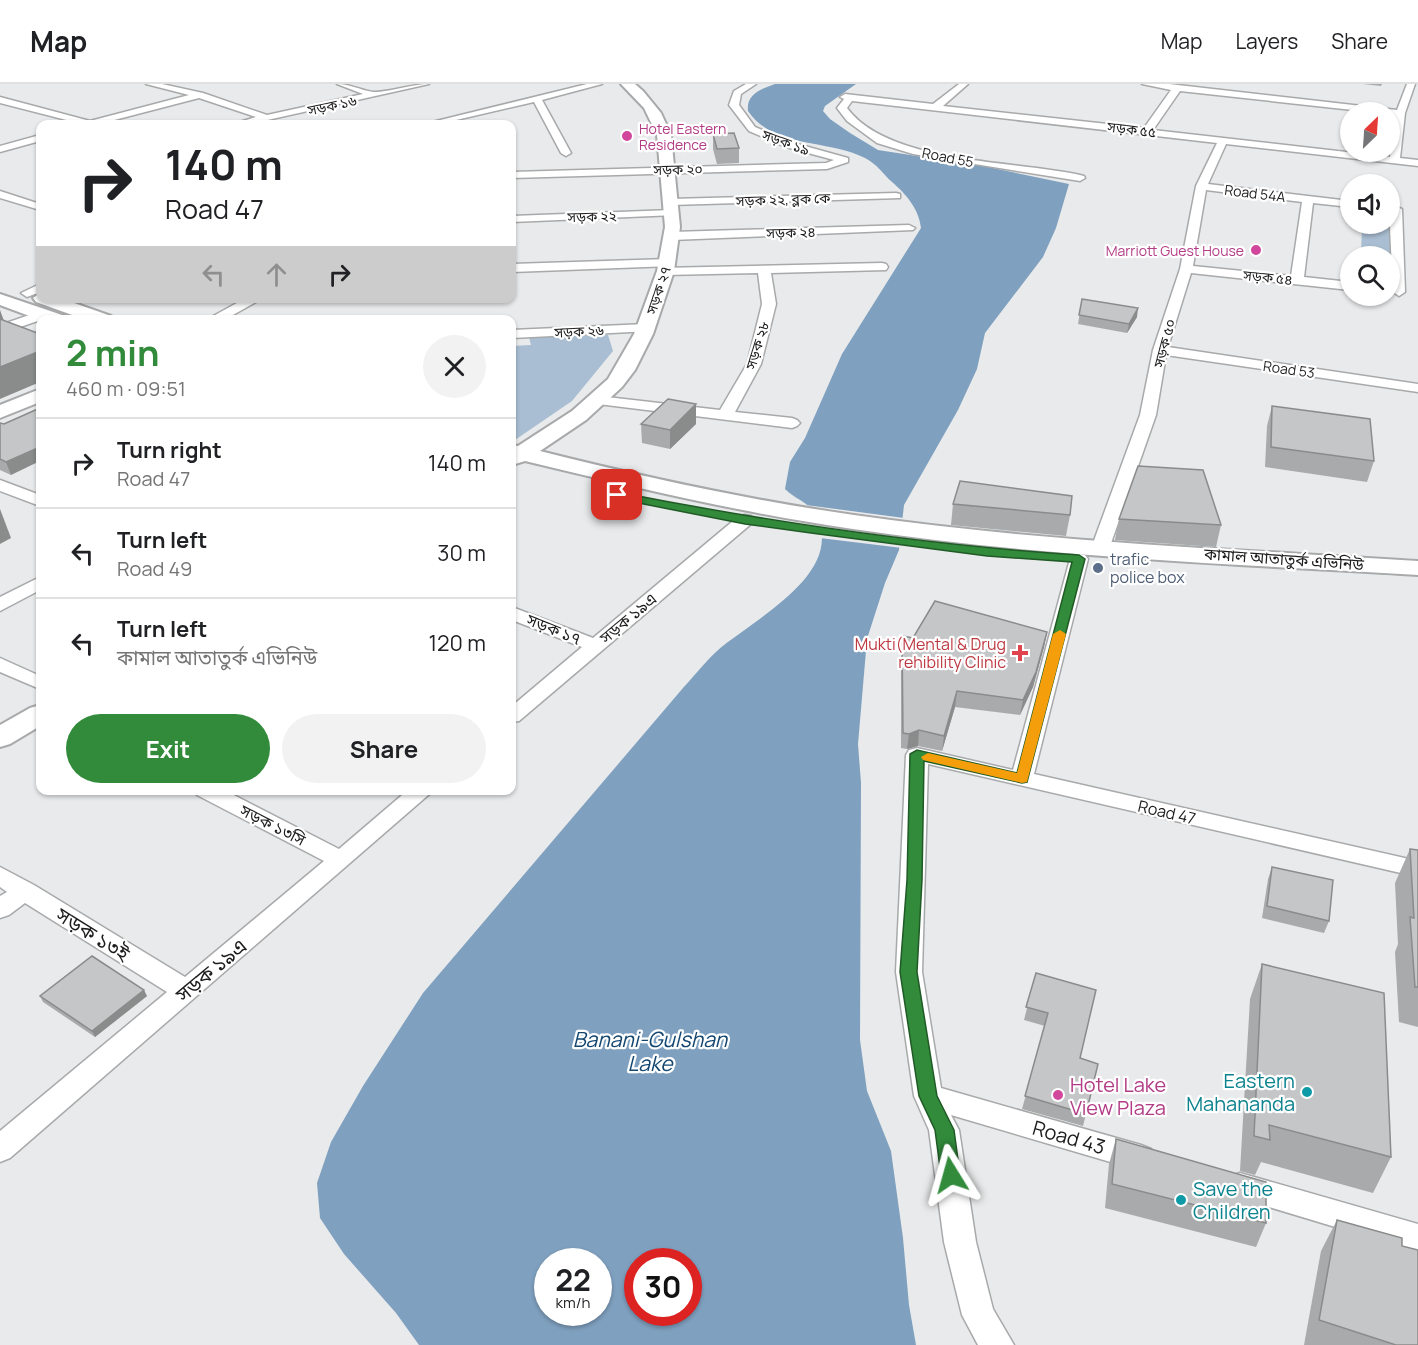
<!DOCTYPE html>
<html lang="en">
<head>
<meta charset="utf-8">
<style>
  :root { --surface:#fff; --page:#f2f2f2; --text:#202124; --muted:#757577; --line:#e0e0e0; --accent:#328b3b }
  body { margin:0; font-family:Manrope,"Noto Sans Bengali",sans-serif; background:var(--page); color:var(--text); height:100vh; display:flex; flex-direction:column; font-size:22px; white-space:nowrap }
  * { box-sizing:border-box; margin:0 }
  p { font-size:20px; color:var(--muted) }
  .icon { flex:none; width:33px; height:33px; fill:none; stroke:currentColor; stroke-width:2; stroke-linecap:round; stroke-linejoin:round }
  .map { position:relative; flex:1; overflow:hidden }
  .drawer { position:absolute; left:36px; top:231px; width:480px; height:480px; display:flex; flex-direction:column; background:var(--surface); border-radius:12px; box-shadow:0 2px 4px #0004 }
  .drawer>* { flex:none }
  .banner { position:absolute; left:36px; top:36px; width:480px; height:183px; border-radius:12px; box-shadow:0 2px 4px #0004; background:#fff; color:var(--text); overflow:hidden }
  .needle { width:39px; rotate:25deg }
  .fabs { position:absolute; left:1340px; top:18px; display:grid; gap:12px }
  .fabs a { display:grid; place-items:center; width:60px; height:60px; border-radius:50%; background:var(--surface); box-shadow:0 2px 4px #0004; font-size:30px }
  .speed { position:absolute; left:534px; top:1164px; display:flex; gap:12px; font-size:30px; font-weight:700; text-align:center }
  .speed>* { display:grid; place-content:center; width:78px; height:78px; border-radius:50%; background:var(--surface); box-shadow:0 2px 4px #0004; line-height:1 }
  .speed small { font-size:15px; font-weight:400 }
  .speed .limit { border:9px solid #d22; background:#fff; color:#111 }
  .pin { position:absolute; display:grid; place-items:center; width:51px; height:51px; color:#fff; margin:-26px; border-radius:12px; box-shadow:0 3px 9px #0006 }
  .me { position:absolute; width:66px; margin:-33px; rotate:352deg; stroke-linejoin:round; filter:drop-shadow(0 0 4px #0008) }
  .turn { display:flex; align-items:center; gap:21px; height:126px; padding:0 30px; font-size:27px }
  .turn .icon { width:78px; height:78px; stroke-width:2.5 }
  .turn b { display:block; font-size:42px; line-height:51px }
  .lanes { display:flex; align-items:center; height:57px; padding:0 30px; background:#0003; justify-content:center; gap:30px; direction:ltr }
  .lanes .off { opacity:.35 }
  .round { display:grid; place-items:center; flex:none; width:63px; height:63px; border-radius:32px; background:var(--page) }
  .head { display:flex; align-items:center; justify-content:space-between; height:102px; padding:0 30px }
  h1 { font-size:36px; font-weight:700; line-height:45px; color:var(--accent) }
  .button { display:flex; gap:12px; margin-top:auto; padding:12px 30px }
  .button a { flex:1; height:69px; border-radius:36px; background:var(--accent); color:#fff; font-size:24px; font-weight:700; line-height:69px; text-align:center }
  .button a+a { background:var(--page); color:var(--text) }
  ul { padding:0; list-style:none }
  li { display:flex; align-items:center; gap:18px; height:90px; padding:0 30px; border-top:2px solid var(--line) }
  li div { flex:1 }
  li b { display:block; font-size:22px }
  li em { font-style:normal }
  header { display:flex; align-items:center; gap:36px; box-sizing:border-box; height:84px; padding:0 30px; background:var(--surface); border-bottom:2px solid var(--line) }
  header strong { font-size:28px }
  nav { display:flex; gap:33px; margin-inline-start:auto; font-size:21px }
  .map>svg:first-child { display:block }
  .green { fill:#a9bed2 }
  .water { fill:#7fa0bf; fill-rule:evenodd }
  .pier { fill:#e9eaeb }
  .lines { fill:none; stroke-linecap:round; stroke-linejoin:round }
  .street-casing { stroke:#a8a9aa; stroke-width:3 }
  .secondary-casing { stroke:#a8a9aa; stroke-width:4 }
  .street { fill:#fff; fill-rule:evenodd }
  .secondary { fill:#fff; fill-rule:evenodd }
  .wall { fill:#a9aaab }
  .shaded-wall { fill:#8a8b8b }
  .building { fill:#c5c6c7; stroke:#8a8b8b; stroke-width:1.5 }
  .route { fill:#328b3b; stroke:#205a26; stroke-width:1.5 }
  .slow { fill:#f59e0b }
  .hotel-dot { fill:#d1479c; stroke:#fff; stroke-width:2 }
  .service-dot { fill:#5c6f8a; stroke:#fff; stroke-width:2 }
  .health-dot { fill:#e0444e; stroke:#fff; stroke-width:2 }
  .culture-dot { fill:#0f9aa8; stroke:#fff; stroke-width:2 }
  .labels { text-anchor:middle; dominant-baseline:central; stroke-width:4.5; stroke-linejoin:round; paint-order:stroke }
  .far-street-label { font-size:14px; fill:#1c1c1c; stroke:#fff }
  .far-hotel-label { font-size:14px; fill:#b23c85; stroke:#fff; text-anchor:start }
  .service-label { font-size:16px; fill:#4e5e75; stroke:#fff; text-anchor:start }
  .street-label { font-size:16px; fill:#1c1c1c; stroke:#fff }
  .health-label { font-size:16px; fill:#be3a42; stroke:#fff; text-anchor:end }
  .near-street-label { font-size:20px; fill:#1c1c1c; stroke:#fff }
  .near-culture-label { font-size:20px; fill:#0d838f; stroke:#fff; text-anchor:end }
  .near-hotel-label { font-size:20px; fill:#b23c85; stroke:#fff; text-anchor:start }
  .near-water-label { font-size:21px; font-style:italic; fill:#124670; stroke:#fff }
</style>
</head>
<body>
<header>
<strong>Map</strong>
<nav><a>Map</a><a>Layers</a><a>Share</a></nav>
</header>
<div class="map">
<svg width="1418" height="1261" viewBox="0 0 1418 1261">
  <rect width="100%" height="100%" fill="#e9eaeb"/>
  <g class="green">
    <path d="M1389 124 1396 125 1399 208 1389 207V172H1361L1362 140H1389Z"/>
    <path d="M608 251 613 267 572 317 512 358V262L531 261 529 253Z"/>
  </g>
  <path class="water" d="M775 0H856L825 22 823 27 830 35 850 49 878 66 988 83 1069 100 1056 144 1043 173 985 249 977 285 958 326 904 421 899 466 885 499 867 555 858 660 861 699 860 956 867 1007 891 1067 903 1154 909 1221 916 1261H419L396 1229 344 1170 320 1134 317 1099 331 1058 363 1002 423 909 683 604C694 592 705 578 717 567 750 538 839 493 819 439 811 416 799 419 785 405L790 378 805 354 842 270 921 144C919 125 906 110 892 98 883 90 877 80 865 74 827 55 774 65 748 27 746 10 761 5 775 0ZM548 1178H598V1228H548ZM638 1178H688V1228H638Z"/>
  <path class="pier" d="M806 421 904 434 902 464 820 454 816 440Z"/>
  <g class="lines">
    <defs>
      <g id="street">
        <path d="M146 0H162L203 9 267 31 363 10 337 0C350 0 360 6 373 8 385 9 413 0 429 0L249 40H233L256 33 199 14 99 40H82L0 19V13L90 37 189 11Z"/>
        <path d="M587 0H602L542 16 571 69 566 72 561 69 534 18 439 40H424Z"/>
        <path d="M746 0H756L741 10 739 21 755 43 794 59 848 74V78L827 85 512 94V88L826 79 834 76 786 63 749 47 729 21 734 7Z"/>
        <path d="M959 0H968L943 22 1144 44 1171 6 1142 0H1169L1397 26 1407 0H1415L1405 29 1400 74 1418 76V82L1226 60 1208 100 1350 117V123L1313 119 1304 193 1350 198V206L1191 189 1168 263 1418 300V308L1166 271 1156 331 1110 462 1107 466H1095L1092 462 1140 331 1153 266 1180 185 1196 102 1217 59 852 17 847 24C889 81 1018 76 1084 92L1085 94 1080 97 913 70 877 59 847 37 837 24 844 15 840 13 845 10 933 20ZM1180 7 1371 28H1389V31H1395L1390 73 1153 46ZM1206 106 1302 118 1291 192 1193 182Z"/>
        <path d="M40 51V57L0 68V62Z"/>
        <path d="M0 107 40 120V126L0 114Z"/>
        <path d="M896 109 900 110V114L671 121 665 118 671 115Z"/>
        <path d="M1389 121 1402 125 1405 208 1399 212 1393 208Z"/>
        <path d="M672 126 678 129 676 131 512 138V132Z"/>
        <path d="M909 141 915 144 913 146 672 156 666 152 672 148Z"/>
        <path d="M668 175 672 176 674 179 672 182 512 188V180Z"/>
        <path d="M882 179 886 180 888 183 886 186 771 189 776 220 761 280 735 328 792 334 797 336 800 339 797 342 792 344 598 320 591 316 598 312 720 326 747 280 762 220 758 189 665 191 661 190 659 187 661 184Z"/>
        <path d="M40 200V208L27 213 21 209Z"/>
        <path d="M246 214H263L224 236H206Z"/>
        <path d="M44 226 49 227 51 230 49 233 0 250V241Z"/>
        <path d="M646 240 651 241 653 244 651 247 512 254V246Z"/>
        <path d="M0 396 40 411V422L0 407Z"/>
        <path d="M745 431 751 432 754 436 751 440 519 637 512 638V622L582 563 512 536V523L593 554 739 432Z"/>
        <path d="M1079 470 1085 471 1088 475 1034 690 1418 777V793L928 680 922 888 941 1004 1141 1061 1151 1065 1156 1074 1151 1083 1141 1087 951 1031 959 1046 976 1158 993 1225 1014 1261H978L962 1231 944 1158 929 1046 914 1012 896 888 906 671 909 666 917 664 1013 686 1070 475 1073 471Z"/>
        <path d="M40 493V506L0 527V513Z"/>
        <path d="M0 574 40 592V605L0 588Z"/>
        <path d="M194 706H224L339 765 408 706H434L10 1074 0 1078V1047L167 908 25 819 9 831 0 834V812L7 808 0 803V783L34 801 185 893 324 777 197 711Z"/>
        <path d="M1240 1089 1418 1140V1168L1229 1111 1225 1102 1229 1093Z"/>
      </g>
      <g id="secondary">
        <path d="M621 0H635L643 7 661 29 671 51 680 143 674 187 653 250 635 286 622 303 586 336 540 367C644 393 748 416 854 431 1041 458 1230 465 1418 477V491C1230 480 1040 473 853 445 742 429 633 403 525 377L512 381V361L518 362 572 327 608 295 634 250 657 187 665 143 657 51 644 24Z"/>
        <path d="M40 209V214H60L111 232 114 236H86L36 218 33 214Z"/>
        <path d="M0 210 65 232 68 236H40L0 221Z"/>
        <path d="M40 305V318L0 334V321Z"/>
        <path d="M40 621V642L10 660 0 663V641L30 624Z"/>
      </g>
    </defs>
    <use href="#street" class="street-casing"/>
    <use href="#secondary" class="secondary-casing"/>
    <use href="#street" class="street"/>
    <use href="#secondary" class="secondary"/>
  </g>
  <g class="wall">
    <path d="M1363 0H1382L1381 2Z"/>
    <path d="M713 50 739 64V79L717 80 713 65Z"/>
    <path d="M1082 215 1137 233 1127 249 1078 240Z"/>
    <path d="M696 320V340L670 365 642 359 641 340Z"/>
    <path d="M1272 322 1374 377 1367 398 1265 383 1267 342Z"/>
    <path d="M0 339 4 340 11 391 0 386Z"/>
    <path d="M953 420 1070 431 1066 452 951 441Z"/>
    <path d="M1119 435 1221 441 1216 463 1115 456Z"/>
    <path d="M1047 548 1044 563 1033 603 1020 631 955 623 942 667 918 662 907 665 901 664V567L902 552 913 554Z"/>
    <path d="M1410 765 1418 766V943L1399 938 1395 868 1398 860 1395 799Z"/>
    <path d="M1272 783 1329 837 1324 849 1262 834 1268 795Z"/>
    <path d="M1262 880 1391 1073 1373 1109 1261 1078 1255 1091 1240 1087 1250 915Z"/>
    <path d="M1036 889 1080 974 1086 1030 1083 1042 1022 1025 1045 942 1024 936Z"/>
    <path d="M40 912H147L95 953 43 918Z"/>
    <path d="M1116 1055 1266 1139 1256 1163 1105 1124 1109 1080Z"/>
    <path d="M1337 1136 1402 1162 1418 1261H1304L1321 1167Z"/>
  </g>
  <g class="shaded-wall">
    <path d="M1138 224 1137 233 1127 249 1129 240Z"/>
    <path d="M0 226 4 237 0 239Z"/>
    <path d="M40 267V298L0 315V283Z"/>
    <path d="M696 320V340L670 365V346Z"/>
    <path d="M40 363V377L11 391 6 378Z"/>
    <path d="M0 425 11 454 0 460Z"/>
    <path d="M1047 548 1044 563 1033 603 1020 631 1023 616Z"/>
    <path d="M957 607 955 623 942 667 944 652Z"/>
    <path d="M919 646 918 662 907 665 909 650Z"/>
    <path d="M144 906 147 912 95 953 92 947Z"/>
  </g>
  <g class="building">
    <path d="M734 49 739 64 717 65 713 50Z"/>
    <path d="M1082 215 1138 224 1129 240 1079 231Z"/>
    <path d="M0 235 40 250V267L0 283Z"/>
    <path d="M668 315 696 320 670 346 641 340Z"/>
    <path d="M1272 322 1370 335 1374 377 1271 363Z"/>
    <path d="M40 324V363L6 378 0 375V339L4 340Z"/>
    <path d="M1138 382 1203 386 1221 441 1119 435Z"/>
    <path d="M960 397 1072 412 1070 431 953 420Z"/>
    <path d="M935 517 1047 548 1036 588 1023 616 957 607 944 652 919 646 909 650 903 649 902 552 913 554Z"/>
    <path d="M1410 765 1418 766V903H1415L1410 833 1414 834Z"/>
    <path d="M1272 783 1333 796 1329 837 1267 822Z"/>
    <path d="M92 872 144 906 92 947 40 912Z"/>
    <path d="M1262 880 1384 909 1391 1073 1269 1041 1270 1056 1254 1052Z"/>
    <path d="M1036 889 1096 906 1080 974 1098 980 1086 1030 1025 1012 1048 929 1026 923Z"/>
    <path d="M1116 1055 1266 1098V1139L1112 1100Z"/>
    <path d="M1337 1136 1402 1154V1162L1418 1166V1261H1396L1319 1236Z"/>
  </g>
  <path class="route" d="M617 408C770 438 923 461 1079 471L1085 475 1027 698 1022 699 924 677 922 796 917 888 937 1012 954 1046 960 1091 957 1097 951 1099 944 1097 941 1091 935 1046 919 1012 900 888 907 796 910 670 917 666 1017 689 1072 478 987 472 811 449 745 440 613 414V409Z"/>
  <path class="slow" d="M1060 546 1066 550 1027 698 1022 699 923 676 921 673 928 669 1017 689 1053 550Z"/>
  <g class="hotel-dot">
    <circle cx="627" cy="52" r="6"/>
    <circle cx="1256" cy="166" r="6"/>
    <circle cx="1058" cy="1011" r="6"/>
  </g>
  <circle class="service-dot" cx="1098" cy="484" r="6"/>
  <path class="health-dot" d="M1017 560h6v6h6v6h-6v6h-6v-6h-6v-6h6z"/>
  <g class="culture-dot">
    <circle cx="1307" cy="1008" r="6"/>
    <circle cx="1181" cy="1116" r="6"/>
  </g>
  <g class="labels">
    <g class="far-street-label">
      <text transform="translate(332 21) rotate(-12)">সড়ক ১৬</text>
      <text transform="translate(1132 45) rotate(7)">সড়ক ৫৫</text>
      <text transform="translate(786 58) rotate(20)">সড়ক ১৯</text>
      <text transform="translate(948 73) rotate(11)">Road 55</text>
      <text transform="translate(678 85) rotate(-1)">সড়ক ২০</text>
      <text transform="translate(1255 109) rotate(7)">Road 54A</text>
      <text transform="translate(783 115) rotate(-2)">সড়ক ২২, ব্লক কে</text>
      <text transform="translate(592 132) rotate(-2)">সড়ক ২২</text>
      <text transform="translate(791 148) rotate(-2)">সড়ক ২৪</text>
      <text transform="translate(1268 193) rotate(6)">সড়ক ৫৪</text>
      <text transform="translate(658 206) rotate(-72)">সড়ক ২৭</text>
      <text transform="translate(579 247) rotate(-3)">সড়ক ২৬</text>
      <text transform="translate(1164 259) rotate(-75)">সড়ক ৫০</text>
      <text transform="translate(757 261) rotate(-73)">সড়ক ২৮</text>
      <text transform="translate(1289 285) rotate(8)">Road 53</text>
    </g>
    <g class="far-hotel-label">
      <text x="639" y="44">Hotel Eastern<tspan x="639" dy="16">Residence</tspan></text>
      <text x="1244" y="166" text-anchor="end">Marriott Guest House</text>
    </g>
    <g class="service-label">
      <text x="1110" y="475">trafic<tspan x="1110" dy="18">police box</tspan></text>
    </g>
    <g class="street-label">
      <text transform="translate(1284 475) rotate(4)">কামাল আতাতুর্ক এভিনিউ</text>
      <text transform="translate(628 534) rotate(-40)">সড়ক ১৯এ</text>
      <text transform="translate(554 545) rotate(22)">সড়ক ১৭</text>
      <text transform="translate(1167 728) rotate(13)">Road 47</text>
      <text transform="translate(273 741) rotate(27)">সড়ক ১৩সি</text>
    </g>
    <g class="health-label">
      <text x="1006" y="560">Mukti(Mental &amp; Drug<tspan x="1006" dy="18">rehibility Clinic</tspan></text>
    </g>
    <g class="near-street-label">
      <text transform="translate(93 850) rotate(32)">সড়ক ১৩ই</text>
      <text transform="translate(211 886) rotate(-40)">সড়ক ১৯এ</text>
      <text transform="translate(1069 1053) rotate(16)">Road 43</text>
    </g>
    <g class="near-culture-label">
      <text x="1295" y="996">Eastern<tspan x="1295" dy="23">Mahananda</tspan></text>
      <text x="1193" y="1104" text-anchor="start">Save the<tspan x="1193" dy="23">Children</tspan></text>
    </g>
    <g class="near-hotel-label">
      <text x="1070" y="1000">Hotel Lake<tspan x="1070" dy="23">View Plaza</tspan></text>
    </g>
    <g class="near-water-label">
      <text x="650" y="955">Banani-Gulshan<tspan x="650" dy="24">Lake</tspan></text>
    </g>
  </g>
</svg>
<div class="fabs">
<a><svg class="needle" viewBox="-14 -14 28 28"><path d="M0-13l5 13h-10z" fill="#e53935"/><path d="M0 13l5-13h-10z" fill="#757577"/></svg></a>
<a><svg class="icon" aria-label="sound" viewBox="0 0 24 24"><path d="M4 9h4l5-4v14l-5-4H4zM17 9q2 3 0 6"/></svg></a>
<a><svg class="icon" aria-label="search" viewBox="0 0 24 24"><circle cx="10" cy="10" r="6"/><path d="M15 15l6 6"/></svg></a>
</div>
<div class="speed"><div>22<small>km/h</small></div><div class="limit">30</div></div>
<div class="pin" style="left:617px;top:411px;background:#d93025"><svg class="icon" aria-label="arrive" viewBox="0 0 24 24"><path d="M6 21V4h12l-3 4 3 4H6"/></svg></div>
<svg class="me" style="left:951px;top:1091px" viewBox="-20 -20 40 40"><path d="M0-17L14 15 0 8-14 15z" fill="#328b3b" stroke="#fff" stroke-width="4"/></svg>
<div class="banner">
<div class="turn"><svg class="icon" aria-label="right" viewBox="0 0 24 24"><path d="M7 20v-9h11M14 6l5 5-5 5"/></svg><div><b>140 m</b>Road 47</div></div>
<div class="lanes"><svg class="icon off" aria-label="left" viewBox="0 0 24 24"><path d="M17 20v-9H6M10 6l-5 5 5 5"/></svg><svg class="icon off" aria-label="ahead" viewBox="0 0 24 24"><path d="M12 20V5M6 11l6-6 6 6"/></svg><svg class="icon" aria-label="right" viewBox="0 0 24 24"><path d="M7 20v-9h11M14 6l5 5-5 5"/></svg></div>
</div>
<section class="drawer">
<div class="head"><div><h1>2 min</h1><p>460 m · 09:51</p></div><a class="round"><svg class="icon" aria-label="close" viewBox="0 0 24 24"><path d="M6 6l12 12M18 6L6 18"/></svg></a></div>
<ul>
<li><svg class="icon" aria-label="right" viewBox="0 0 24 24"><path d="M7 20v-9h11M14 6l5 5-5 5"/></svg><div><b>Turn right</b><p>Road 47</p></div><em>140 m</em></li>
<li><svg class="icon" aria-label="left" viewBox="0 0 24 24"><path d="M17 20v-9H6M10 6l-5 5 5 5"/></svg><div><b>Turn left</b><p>Road 49</p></div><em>30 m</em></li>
<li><svg class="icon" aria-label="left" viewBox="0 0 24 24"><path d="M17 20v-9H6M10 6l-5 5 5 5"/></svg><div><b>Turn left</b><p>কামাল আতাতুর্ক এভিনিউ</p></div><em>120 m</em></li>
</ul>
<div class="button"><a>Exit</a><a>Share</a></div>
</section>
</div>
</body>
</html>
